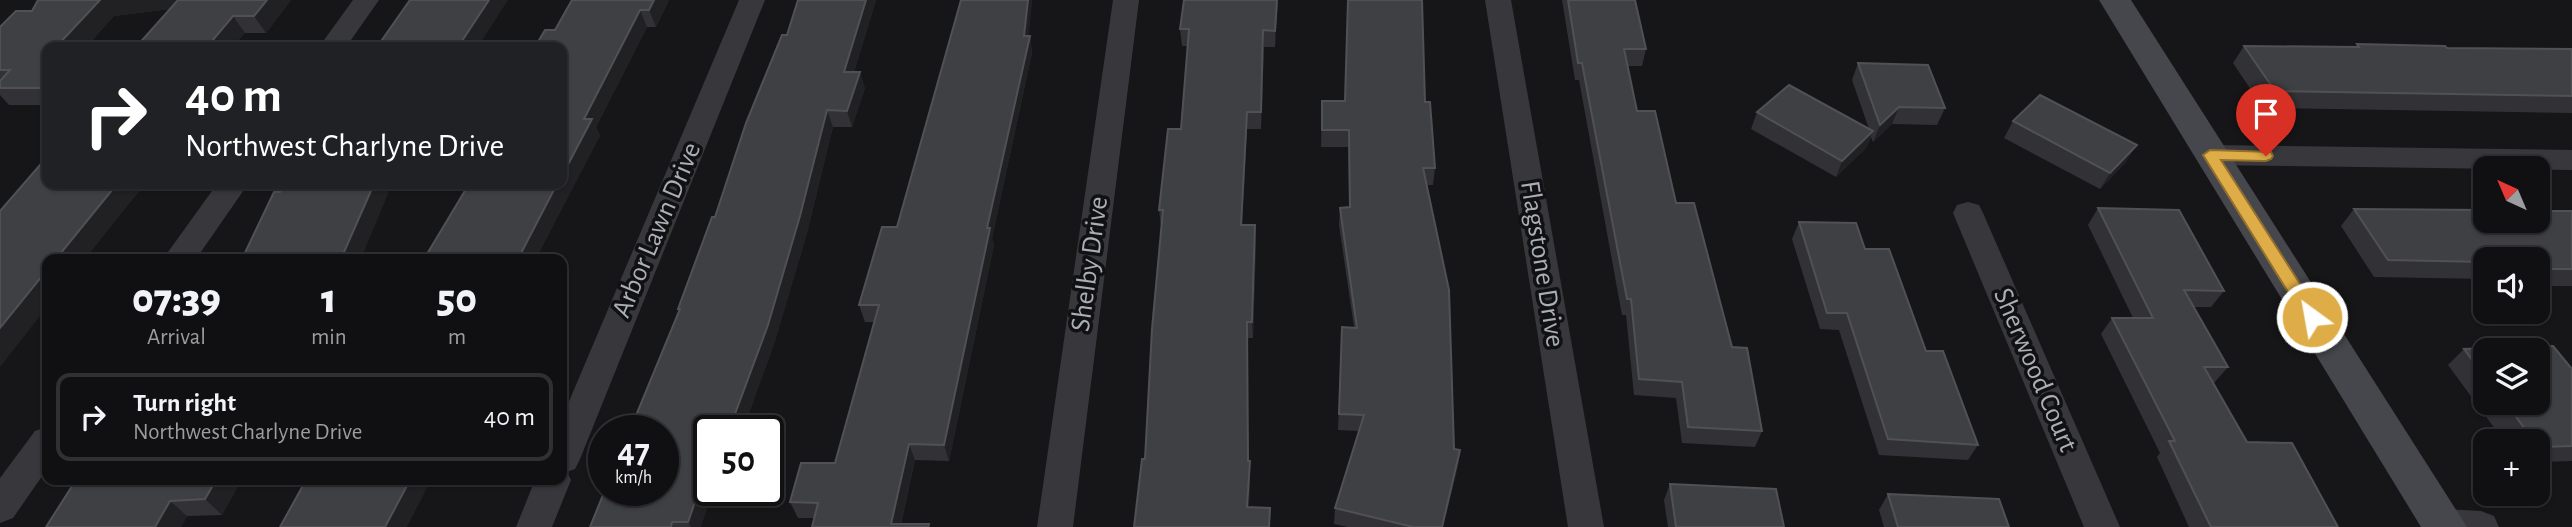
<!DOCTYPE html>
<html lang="en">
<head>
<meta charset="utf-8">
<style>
  :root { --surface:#101012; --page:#1e1e20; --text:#f1f3f6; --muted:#9c9d9f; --line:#303032 }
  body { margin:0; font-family:"Alegreya Sans",sans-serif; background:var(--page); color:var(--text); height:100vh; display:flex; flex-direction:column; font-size:26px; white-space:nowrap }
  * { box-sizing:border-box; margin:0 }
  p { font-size:23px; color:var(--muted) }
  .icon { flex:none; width:38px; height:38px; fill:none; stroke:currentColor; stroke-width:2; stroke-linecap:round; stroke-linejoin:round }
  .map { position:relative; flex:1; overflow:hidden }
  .sheet { position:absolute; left:42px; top:254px; width:525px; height:231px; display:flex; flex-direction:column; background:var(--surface); border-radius:14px; box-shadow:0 2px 5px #0004,0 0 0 2px var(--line) }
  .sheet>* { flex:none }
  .hud { position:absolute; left:42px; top:42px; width:525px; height:147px; border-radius:14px; box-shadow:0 2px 5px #0004,0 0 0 2px var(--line); background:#202124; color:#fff; overflow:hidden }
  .needle { width:46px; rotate:316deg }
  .buttons { position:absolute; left:2473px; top:156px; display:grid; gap:14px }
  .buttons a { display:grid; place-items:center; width:77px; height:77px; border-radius:14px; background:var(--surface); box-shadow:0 2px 5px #0004,0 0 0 2px var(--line); font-size:35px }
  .speed { position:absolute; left:588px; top:415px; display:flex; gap:14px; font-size:35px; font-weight:700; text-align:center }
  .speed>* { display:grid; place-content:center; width:91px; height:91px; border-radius:50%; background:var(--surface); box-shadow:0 2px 5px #0004,0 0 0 2px var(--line); line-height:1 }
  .speed small { font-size:18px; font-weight:400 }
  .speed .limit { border:4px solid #111; border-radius:10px; background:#fff; color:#111 }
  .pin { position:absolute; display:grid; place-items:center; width:60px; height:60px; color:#fff; margin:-72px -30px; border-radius:50% 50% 50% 0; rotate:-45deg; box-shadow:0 0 7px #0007 }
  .pin .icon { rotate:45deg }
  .me { position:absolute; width:77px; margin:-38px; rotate:328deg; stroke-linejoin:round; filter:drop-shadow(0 0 5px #0008) }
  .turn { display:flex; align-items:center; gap:24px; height:147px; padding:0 28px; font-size:32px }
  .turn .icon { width:91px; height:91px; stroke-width:2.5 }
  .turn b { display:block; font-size:49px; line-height:60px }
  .eta { display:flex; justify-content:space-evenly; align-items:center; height:119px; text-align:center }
  .eta b { font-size:42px; font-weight:800; line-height:49px }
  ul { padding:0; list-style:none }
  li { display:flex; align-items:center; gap:21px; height:88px; margin:0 14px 10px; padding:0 14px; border:4px solid var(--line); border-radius:14px }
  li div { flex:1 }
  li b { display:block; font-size:26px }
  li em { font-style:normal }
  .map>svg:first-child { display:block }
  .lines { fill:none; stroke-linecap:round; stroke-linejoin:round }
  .minor { fill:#38383c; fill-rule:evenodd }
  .secondary { fill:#46474c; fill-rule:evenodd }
  .wall { fill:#323236; fill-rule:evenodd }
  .shaded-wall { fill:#212124 }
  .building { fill:#3f4043; stroke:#505155; stroke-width:2 }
  .route { fill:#dfad47; stroke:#91702e; stroke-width:2 }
  .labels { text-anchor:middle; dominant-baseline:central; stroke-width:7; stroke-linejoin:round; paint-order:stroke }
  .street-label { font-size:28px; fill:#aaaeb6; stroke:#111113 }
</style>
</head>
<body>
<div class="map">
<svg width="2572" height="527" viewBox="0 0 2572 527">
  <rect width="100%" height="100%" fill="#161618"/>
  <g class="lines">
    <g class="minor">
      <path d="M353 0H379L346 47H319Z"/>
      <path d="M739 0H765L580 459 575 469 567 472 571 480 552 527H516L535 480H562V418Z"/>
      <path d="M1113 0H1139L1073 527H1037Z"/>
      <path d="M1485 0H1511L1604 527H1568Z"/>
      <path d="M2210 145 2572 150V170L2210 165 2200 162 2195 155 2200 148Z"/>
      <path d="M217 184H248L196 259H163Z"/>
      <path d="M1968 202 1979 205 1983 213 2120 527H2084L1953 213 1957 205Z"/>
      <path d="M47 427V469L13 518 0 523V478L35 431Z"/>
      <path d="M2444 509 2481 511 2494 516 2499 527H2427L2431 514Z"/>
    </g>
    <path class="secondary" d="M2099 0H2131L2467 527H2421Z"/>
  </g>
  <g class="wall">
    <path d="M291 0 266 33H245L170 9 114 16 86 47H47V105H9L0 95V27L32 11Z"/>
    <path d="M572 0H669L656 27H647L596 127 600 136 562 184 555 30Z"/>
    <path d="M798 0H876L854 72 865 88 852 127H833L807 233 775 341 743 430H709L701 527H590L679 312 678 309 787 35Z"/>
    <path d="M961 0H1032L1028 36H1030L1032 53 992 238 994 245 949 461 915 460 901 524H929L930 527H812L814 518H798L790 502 835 463 874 322H865L859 305 897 227Z"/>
    <path d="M1278 0 1275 47H1264L1261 129H1247L1242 225 1256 242 1253 338H1248V461H1250V477L1249 507 1270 508V527H1134L1145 459 1161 227 1159 210 1181 129 1188 46H1182L1180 29Z"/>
    <path d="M1562 0H1635L1646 49 1642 66H1628L1637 111 1676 203 1732 347 1762 431 1755 447 1682 443 1676 398 1634 395 1626 315H1622L1579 80H1575Z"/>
    <path d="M2357 44 2447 48 2572 49V113L2263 108 2233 63 2244 46 2356 47Z"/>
    <path d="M1858 63 1945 108 1937 125 1892 124 1873 142 1871 137 1866 148 1836 177 1751 129 1757 112 1869 129 1852 80Z"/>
    <path d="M1322 101 1425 102 1435 168 1433 185H1427L1454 449 1460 450 1458 466 1443 527H1348L1334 524 1335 508 1359 431 1338 430 1342 327H1354L1339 225 1340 208 1349 207 1348 147H1321Z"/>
    <path d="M2013 121 2126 162 2100 189 2004 138Z"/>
    <path d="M2098 208 2224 291 2211 307H2193L2228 367 2214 383H2213L2247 442 2338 527H2189L2157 457 2160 453 2101 334 2112 318H2133L2088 225Z"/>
    <path d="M2354 209 2572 211V286H2538V259H2485V279L2374 277 2341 226Z"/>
    <path d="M1799 222 1865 249 1926 351 1978 445 1968 460 1879 455 1839 330 1820 329 1792 239Z"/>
    <path d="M2553 346 2572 369V461L2538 462V441H2504L2448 365 2464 349ZM2485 350H2538V402H2485Z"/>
    <path d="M241 480 222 515 187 516 181 527H46Z"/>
    <path d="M1670 484 1784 527H1668L1664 500Z"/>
    <path d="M1888 494 2009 527H1884L1879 510Z"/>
  </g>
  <g class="shaded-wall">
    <path d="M100 0H196L200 5 114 16 86 47H56Z"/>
    <path d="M267 0H291L266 33 254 16Z"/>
    <path d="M489 0H508L478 47H458Z"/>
    <path d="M654 0H669L656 27 649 10Z"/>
    <path d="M866 0H876L849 88 844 72Z"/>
    <path d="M1028 0H1032L1028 45 1030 36 1032 53 992 238 994 245 949 461 944 445 1024 36Z"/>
    <path d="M1277 0H1278L1275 47V31Z"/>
    <path d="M640 10 647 27 596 127 600 136 536 259H518L557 184H562V176L584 119Z"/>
    <path d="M233 16 245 33 233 47H207Z"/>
    <path d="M1263 30 1264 47 1261 129V112Z"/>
    <path d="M860 72 865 88 852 127 847 111Z"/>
    <path d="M1899 107 1892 124 1873 142 1880 125Z"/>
    <path d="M827 110 833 127 807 233 775 341 743 430H729Z"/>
    <path d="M1247 112V129L1241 242V225Z"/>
    <path d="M1873 131 1866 148 1836 177 1842 161Z"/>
    <path d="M2137 145 2126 162 2100 189 2110 173Z"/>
    <path d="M117 184H145L85 259H56Z"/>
    <path d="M374 184H392L361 259H341Z"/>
    <path d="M1255 225 1256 242 1253 338 1252 322Z"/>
    <path d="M47 270V307L0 367V328Z"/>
    <path d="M909 444 915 460 900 527 891 524Z"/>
    <path d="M1460 450 1458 466 1443 527H1442Z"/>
    <path d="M1250 461V477L1248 523 1247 507Z"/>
    <path d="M709 462V490H713L701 527H691L688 522Z"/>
    <path d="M216 480H241L222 515 205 499Z"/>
    <path d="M410 480H431L407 527H385Z"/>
    <path d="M170 501 187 516 181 527H155Z"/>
  </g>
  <g class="building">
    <path d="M38 0H100L56 47H47V88H0V81L10 70H0V27L16 11H32Z"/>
    <path d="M178 0H267L254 16H233L207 47H136Z"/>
    <path d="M410 0H489L458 47H377Z"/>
    <path d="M572 0H654L649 10H640L584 119H592L562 176V47H535L545 30H555Z"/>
    <path d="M798 0H866L844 72H860L847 111 827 110 800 216 768 325 729 430H709V462L688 522H672L671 527H590L605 490H663V430H630L680 309H678L712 217H715L746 123 782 35H787Z"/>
    <path d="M961 0H1028L1024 36H1030L987 228H990L944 445 909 444 891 524H929L928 527H812L818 503 790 502 801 463H835L879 305H859L882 227H897Z"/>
    <path d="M1184 0H1277L1275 31 1263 30 1261 112H1247L1241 225H1255L1252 322H1247L1248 461H1250L1247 507 1270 508 1269 527H1134L1142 459H1145L1152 329 1163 210H1159L1168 129H1181L1189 29H1180Z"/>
    <path d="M1348 0H1422L1425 102H1430L1435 168H1423L1449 290 1454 449 1460 450 1442 527H1413L1335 508 1364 415 1339 414 1342 327 1357 328 1340 208 1350 207 1349 130H1322V101H1345Z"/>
    <path d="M1568 0H1635L1646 49H1624L1637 111H1655L1676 203H1694L1732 347 1747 348 1762 431 1688 427 1682 382 1639 379 1631 299H1627L1582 63H1578Z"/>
    <path d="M2357 44 2445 46 2447 48 2572 49V96L2275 91 2244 46 2359 47Z"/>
    <path d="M1858 63 1928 65 1945 108 1899 107 1880 125Z"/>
    <path d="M1789 85 1873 131 1842 161 1757 112Z"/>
    <path d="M2040 95 2137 145 2110 173 2013 121Z"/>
    <path d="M47 157V184H117L56 259H47V270L0 328V211Z"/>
    <path d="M286 184H374L341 259H242L274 192H280Z"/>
    <path d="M469 184H557L518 259H424Z"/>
    <path d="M2098 208 2179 210 2224 291 2184 290 2228 367H2204L2247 442 2292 443 2338 527H2211L2169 441H2175L2112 318H2153Z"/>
    <path d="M2354 209 2485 210V220H2538V211H2572V269H2538V259H2485V262L2388 260Z"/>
    <path d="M1799 222 1856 223 1865 249H1889L1926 351H1943L1978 445 1888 439 1847 313H1827Z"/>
    <path d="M2553 346 2572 369V446L2538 447V441H2534L2505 402H2538V350H2485V377L2464 349Z"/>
    <path d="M76 480H216L205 499 170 501 155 527H46Z"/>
    <path d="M306 480H410L385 527H280Z"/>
    <path d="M1670 484 1776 489 1784 527H1676Z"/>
    <path d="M1888 494 1999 499 2009 527H1898Z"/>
  </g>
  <path class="route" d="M2210 150 2271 152 2273 156 2271 159 2266 161 2221 160 2318 312 2321 317 2318 321H2306L2203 155Z"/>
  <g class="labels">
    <g class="street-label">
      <text transform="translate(657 230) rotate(-67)">Arbor Lawn Drive</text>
      <text transform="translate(1090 264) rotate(-82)">Shelby Drive</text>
      <text transform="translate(1542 264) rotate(81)">Flagstone Drive</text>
      <text transform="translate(2035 370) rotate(67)">Sherwood Court</text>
    </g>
  </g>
</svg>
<div class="buttons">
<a><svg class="needle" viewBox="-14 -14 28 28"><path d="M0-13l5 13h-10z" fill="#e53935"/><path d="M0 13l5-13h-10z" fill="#9c9d9f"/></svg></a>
<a><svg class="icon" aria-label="sound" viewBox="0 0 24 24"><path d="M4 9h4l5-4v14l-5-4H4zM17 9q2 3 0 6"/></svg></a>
<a><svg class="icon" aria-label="layers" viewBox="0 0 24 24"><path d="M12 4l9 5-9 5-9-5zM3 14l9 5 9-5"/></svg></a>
<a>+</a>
</div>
<div class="speed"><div>47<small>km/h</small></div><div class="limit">50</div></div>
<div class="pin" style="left:2266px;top:156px;background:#d93025"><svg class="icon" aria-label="arrive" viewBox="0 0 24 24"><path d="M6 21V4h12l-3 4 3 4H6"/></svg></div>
<svg class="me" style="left:2312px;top:317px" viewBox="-20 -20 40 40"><circle r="17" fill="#dfad47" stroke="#fff" stroke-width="3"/><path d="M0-11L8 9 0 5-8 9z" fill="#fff"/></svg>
<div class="hud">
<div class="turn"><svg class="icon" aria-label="right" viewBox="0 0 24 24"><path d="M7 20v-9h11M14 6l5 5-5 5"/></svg><div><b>40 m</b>Northwest Charlyne Drive</div></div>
</div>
<section class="sheet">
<div class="eta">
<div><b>07:39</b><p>Arrival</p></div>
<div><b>1</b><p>min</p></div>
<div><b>50</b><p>m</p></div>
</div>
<ul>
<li><svg class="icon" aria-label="right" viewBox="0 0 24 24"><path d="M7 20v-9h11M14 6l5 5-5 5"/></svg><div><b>Turn right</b><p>Northwest Charlyne Drive</p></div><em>40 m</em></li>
</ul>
</section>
</div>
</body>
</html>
